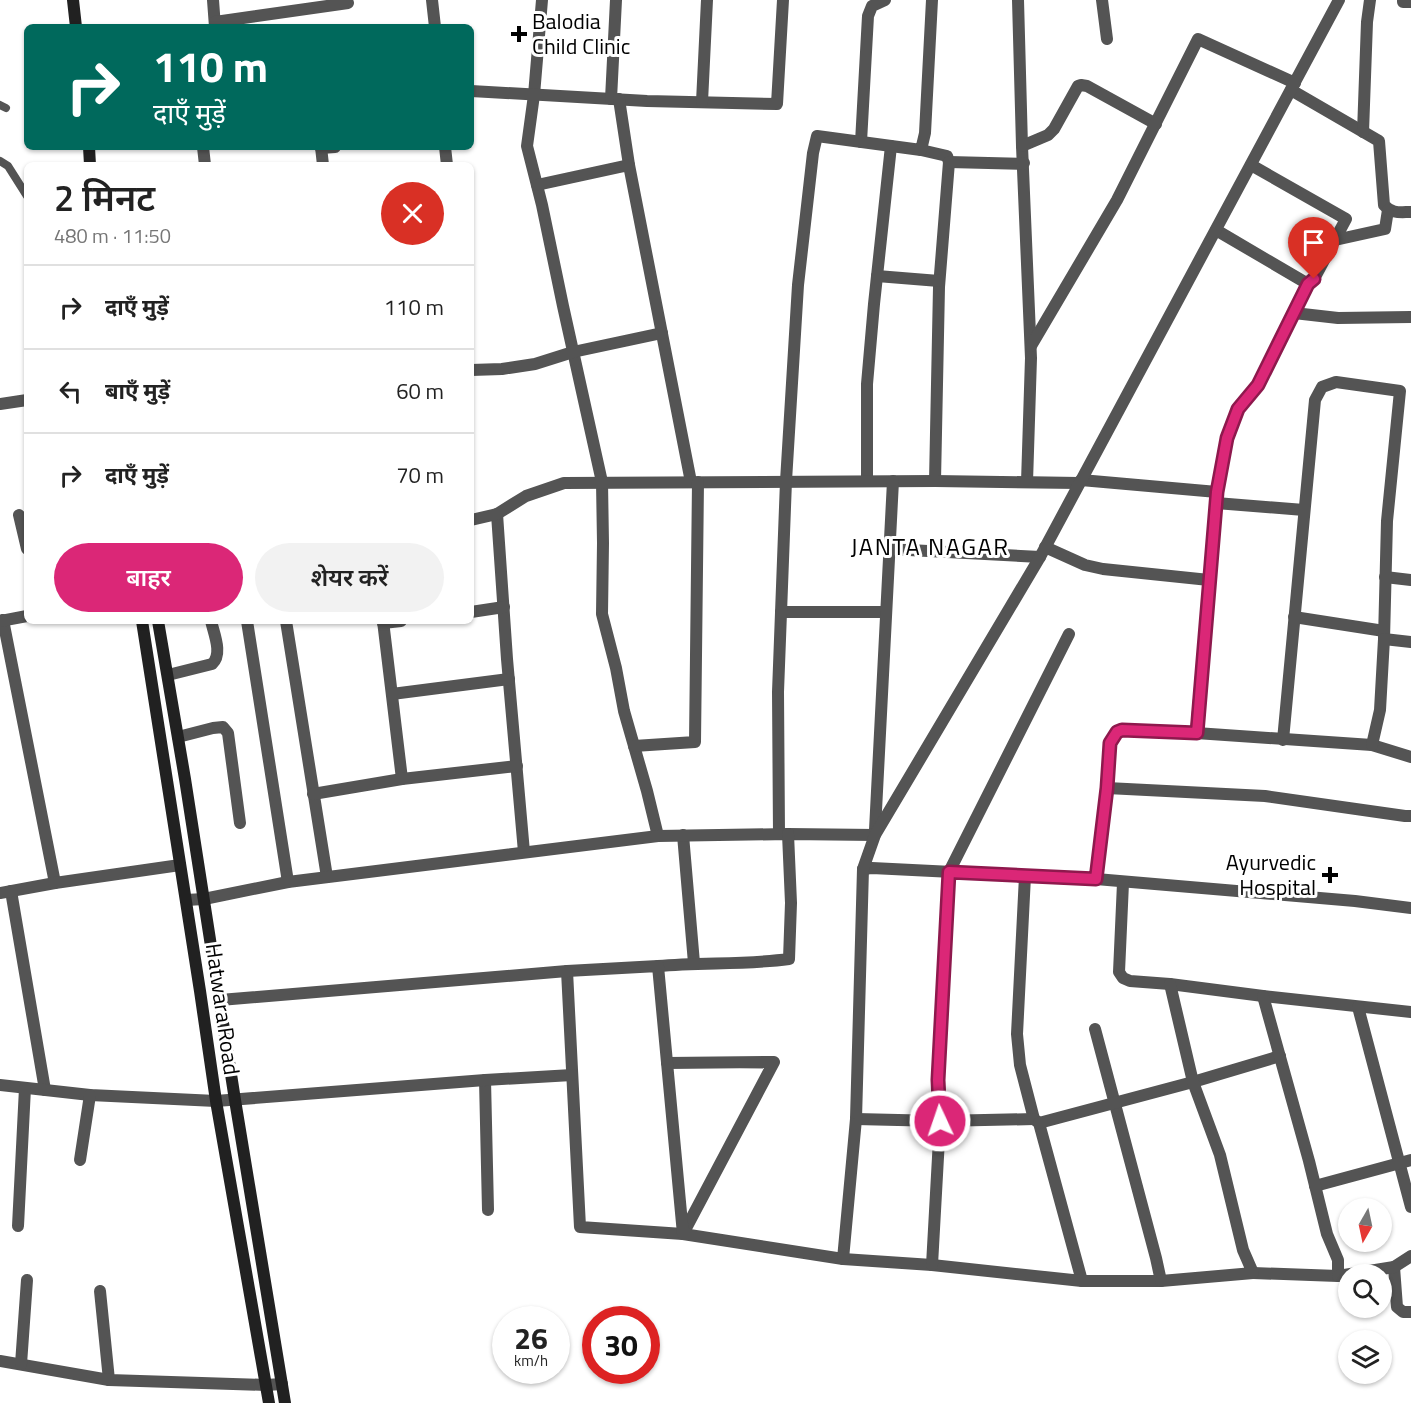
<!DOCTYPE html>
<html lang="hi">
<head>
<meta charset="utf-8">
<style>
  :root { --surface:#fff; --page:#f2f2f2; --text:#222; --muted:#767676; --line:#e0e0e0; --accent:#db2777 }
  body { margin:0; font-family:"Titillium Web","Noto Sans Devanagari",sans-serif; background:var(--page); color:var(--text); height:100vh; display:flex; flex-direction:column; font-size:22px; white-space:nowrap }
  * { box-sizing:border-box; margin:0 }
  p { font-size:20px; color:var(--muted) }
  .icon { flex:none; width:33px; height:33px; fill:none; stroke:currentColor; stroke-width:2; stroke-linecap:round; stroke-linejoin:round }
  .map { position:relative; flex:1; overflow:hidden }
  .details { position:absolute; left:24px; top:162px; width:450px; height:462px; display:flex; flex-direction:column; background:var(--surface); border-radius:9px; box-shadow:0 2px 4px #0004 }
  .details>* { flex:none }
  .banner { position:absolute; left:24px; top:24px; width:450px; height:126px; border-radius:9px; box-shadow:0 2px 4px #0004; background:#00695c; color:#fff; overflow:hidden }
  .needle { width:39px; rotate:189deg }
  .buttons { position:absolute; left:1338px; top:1198px; display:grid; gap:12px }
  .buttons a { display:grid; place-items:center; width:54px; height:54px; border-radius:50%; background:var(--surface); box-shadow:0 2px 4px #0004; font-size:30px }
  .speed { position:absolute; left:492px; top:1306px; display:flex; gap:12px; font-size:30px; font-weight:700; text-align:center }
  .speed>* { display:grid; place-content:center; width:78px; height:78px; border-radius:50%; background:var(--surface); box-shadow:0 2px 4px #0004; line-height:1 }
  .speed small { font-size:15px; font-weight:400 }
  .speed .limit { border:9px solid #d22; background:#fff; color:#111 }
  .pin { position:absolute; display:grid; place-items:center; width:51px; height:51px; color:#fff; margin:-62px -26px; border-radius:50% 50% 50% 0; rotate:-45deg; box-shadow:0 0 6px #0007 }
  .pin .icon { rotate:45deg }
  .me { position:absolute; width:66px; margin:-33px; rotate:357deg; stroke-linejoin:round; filter:drop-shadow(0 0 4px #0008) }
  .turn { display:flex; align-items:center; gap:21px; height:126px; padding:0 30px; font-size:27px }
  .turn .icon { width:78px; height:78px; stroke-width:2.5 }
  .turn b { display:block; font-size:42px; line-height:51px }
  .round { display:grid; place-items:center; flex:none; width:63px; height:63px; border-radius:32px; background:var(--page) }
  .summary { display:flex; align-items:center; justify-content:space-between; height:102px; padding:0 30px }
  h1 { font-size:36px; font-weight:600; line-height:45px }
  .action { display:flex; gap:12px; margin-top:auto; padding:12px 30px }
  .action a { flex:1; height:69px; border-radius:36px; background:var(--accent); color:#fff; font-size:24px; font-weight:600; line-height:69px; text-align:center }
  .action a+a { background:var(--page); color:var(--text) }
  ul { padding:0; list-style:none }
  li { display:flex; align-items:center; gap:18px; height:84px; padding:0 30px; border-top:2px solid var(--line) }
  li div { flex:1 }
  li b { display:block; font-size:22px }
  li em { font-style:normal }
  .map>svg:first-child { display:block }
  .lines { fill:none; stroke-linecap:round; stroke-linejoin:round }
  .lane { stroke:#545454; stroke-width:8 }
  .street { stroke:#545454; stroke-width:12 }
  .secondary { stroke:#212121; stroke-width:12 }
  .route-casing { stroke:#8e194d; stroke-width:15 }
  .route { stroke:#db2777; stroke-width:10 }
  .poi-dot { fill:#000; stroke:#fff; stroke-width:2 }
  .labels { text-anchor:middle; dominant-baseline:central; stroke-width:6; stroke-linejoin:round; paint-order:stroke }
  .poi-label { font-size:22px; fill:#000; stroke:#fff; text-anchor:start }
  .street-label { font-size:22px; fill:#000; stroke:#fff }
  .neighbourhood-label { font-size:24px; letter-spacing:1.5px; fill:#000; stroke:#fff }
</style>
</head>
<body>
<div class="map">
<svg width="1411" height="1403" viewBox="0 0 1411 1403">
  <rect width="100%" height="100%" fill="#fff"/>
  <g class="lines">
    <g class="lane">
      <path d="M0 105 6 108"/>
      <path d="M0 161 8 166 27 196"/>
    </g>
    <g class="street">
      <path d="M213 0 215 27"/>
      <path d="M432 0 435 27"/>
      <path d="M542 0 534 95 527 146 542 205 563 306 602 482 603 543 602 614 616 668 624 711 647 791 658 836"/>
      <path d="M1018 0 1022 146 1031 358 1027 482"/>
      <path d="M1102 0 1107 39"/>
      <path d="M1403 0V2H1411"/>
      <path d="M215 22 348 3"/>
      <path d="M1291 90 1379 141 1384 205C1392 214 1400 212 1411 212"/>
      <path d="M471 91 647 101 777 104 783 0"/>
      <path d="M611 99 616 0"/>
      <path d="M619 99 629 165"/>
      <path d="M702 102 707 0"/>
      <path d="M1363 132 1367 22 1370 0"/>
      <path d="M861 142 868 16 872 6 885 0"/>
      <path d="M1022 146 1048 135 1054 129 1078 86 1081 85 1087 86 1156 124"/>
      <path d="M203 147 205 165"/>
      <path d="M321 147 323 165"/>
      <path d="M445 147 447 165"/>
      <path d="M321 148 335 147"/>
      <path d="M921 150 947 156 949 162 939 287 935 481"/>
      <path d="M949 162 1023 164 1024 163"/>
      <path d="M1251 165 1346 219 1314 279 1308 284"/>
      <path d="M537 185 629 165 691 482"/>
      <path d="M1335 240 1385 229 1388 210"/>
      <path d="M877 276 939 281"/>
      <path d="M1294 313 1338 318 1411 317"/>
      <path d="M1031 346 1117 200 1198 39 1295 83"/>
      <path d="M471 370 502 369 535 364 573 352 662 333"/>
      <path d="M0 404 27 400"/>
      <path d="M1081 480 1217 492"/>
      <path d="M867 481V384L874 304 891 146"/>
      <path d="M1216 503 1304 510"/>
      <path d="M497 514 507 659 524 852"/>
      <path d="M19 515 27 549"/>
      <path d="M471 520 497 514 526 496 564 483 935 481 1079 483"/>
      <path d="M1045 547 1085 565 1103 569 1209 580"/>
      <path d="M890 549 1040 557"/>
      <path d="M1385 577 1411 580"/>
      <path d="M471 612 504 607"/>
      <path d="M781 612H886"/>
      <path d="M1294 617 1384 631"/>
      <path d="M3 620 55 883"/>
      <path d="M0 621 27 616"/>
      <path d="M247 621 288 882"/>
      <path d="M286 621 327 877"/>
      <path d="M383 621 402 779"/>
      <path d="M383 623 401 621"/>
      <path d="M168 675 212 664C223 654 214 634 211 621"/>
      <path d="M392 694 509 679"/>
      <path d="M1196 733 1372 745 1411 757"/>
      <path d="M178 737 213 728 223 727 228 733 240 823"/>
      <path d="M1283 740 1315 400 1322 387 1336 382 1400 391 1387 521 1384 639"/>
      <path d="M1372 745 1380 710 1384 639 1411 642"/>
      <path d="M634 746 695 742 698 482"/>
      <path d="M1107 788 1265 796 1405 816H1411"/>
      <path d="M313 794 402 779 517 766"/>
      <path d="M875 830 893 481"/>
      <path d="M779 834 778 692 786 481 798 285 813 153 817 136 921 150 925 133 932 0"/>
      <path d="M683 835 694 963"/>
      <path d="M863 869 872 868 1096 879 1355 901 1411 908"/>
      <path d="M1025 876 1017 1034 1020 1065 1034 1119 1039 1123 1082 1281"/>
      <path d="M1096 879 1107 788 1110 743 1117 732 1122 730 1196 733 1217 492 1227 438 1238 409 1258 385 1308 284 1216 230"/>
      <path d="M1123 883 1119 972 1123 978 1130 981 1170 984 1263 996 1411 1012"/>
      <path d="M11 891 45 1090"/>
      <path d="M0 893 55 883 180 865"/>
      <path d="M186 900 204 899 288 882 658 836 788 834 875 835"/>
      <path d="M658 966C702 962 746 965 789 959L791 903 788 834"/>
      <path d="M567 971 580 1227 683 1234 774 1062 667 1063"/>
      <path d="M220 1000 567 971 658 966 683 1234 843 1259 932 1265 1082 1281H1161L1156 1258 1095 1029"/>
      <path d="M1358 1007 1411 1207"/>
      <path d="M485 1080 488 1210"/>
      <path d="M0 1085 90 1095 216 1101 485 1080 572 1075"/>
      <path d="M856 1119 940 1121 1034 1119"/>
      <path d="M1039 1123 1193 1082 1280 1056"/>
      <path d="M80 1160 90 1095"/>
      <path d="M1315 1186 1411 1160"/>
      <path d="M18 1226 25 1088"/>
      <path d="M843 1259 856 1119 863 869 875 835 1040 557 1339 0"/>
      <path d="M932 1265 940 1121 938 1081 949 872 1069 634"/>
      <path d="M1394 1267 1397 1307 1403 1312H1411"/>
      <path d="M1253 1273 1338 1276V1260L1327 1234 1309 1161 1263 996"/>
      <path d="M1338 1276 1394 1267 1411 1256"/>
      <path d="M1161 1281 1253 1273 1243 1250 1220 1155 1193 1082 1170 984"/>
      <path d="M100 1291 109 1380"/>
      <path d="M0 1361 109 1380 266 1385 282 1384"/>
      <path d="M21 1364 27 1280"/>
    </g>
    <g class="secondary">
      <path d="M73 0 76 27"/>
      <path d="M89 147 90 165"/>
      <path d="M142 621 200 991 216 1101 269 1403"/>
      <path d="M158 621 185 779 235 1100 285 1403"/>
    </g>
  </g>
  <g class="lines">
    <defs>
      <path id="route" d="M940 1121 938 1080 949 872 1096 879 1107 788 1110 743 1117 732 1122 730 1197 733 1217 492 1227 438 1238 409 1258 385 1308 284 1314 279"/>
    </defs>
    <use href="#route" class="route-casing"/>
    <use href="#route" class="route"/>
  </g>
  <g class="poi-dot">
    <path d="M516 25h6v6h6v6h-6v6h-6v-6h-6v-6h6z"/>
    <path d="M1327 866h6v6h6v6h-6v6h-6v-6h-6v-6h6z"/>
  </g>
  <g class="labels">
    <g class="poi-label">
      <text x="532" y="21">Balodia<tspan x="532" dy="25">Child Clinic</tspan></text>
      <text x="1316" y="862" text-anchor="end">Ayurvedic<tspan x="1316" dy="25">Hospital</tspan></text>
    </g>
    <g class="street-label">
      <text transform="translate(223 1009) rotate(82)">Hatwara Road</text>
    </g>
    <g class="neighbourhood-label">
      <text x="930" y="546">JANTA NAGAR</text>
    </g>
  </g>
</svg>
<div class="buttons">
<a><svg class="needle" viewBox="-14 -14 28 28"><path d="M0-13l5 13h-10z" fill="#e53935"/><path d="M0 13l5-13h-10z" fill="#767676"/></svg></a>
<a><svg class="icon" aria-label="search" viewBox="0 0 24 24"><circle cx="10" cy="10" r="6"/><path d="M15 15l6 6"/></svg></a>
<a><svg class="icon" aria-label="layers" viewBox="0 0 24 24"><path d="M12 4l9 5-9 5-9-5zM3 14l9 5 9-5"/></svg></a>
</div>
<div class="speed"><div>26<small>km/h</small></div><div class="limit">30</div></div>
<div class="pin" style="left:1314px;top:279px;background:#d93025"><svg class="icon" aria-label="arrive" viewBox="0 0 24 24"><path d="M6 21V4h12l-3 4 3 4H6"/></svg></div>
<svg class="me" style="left:940px;top:1121px" viewBox="-20 -20 40 40"><circle r="17" fill="#db2777" stroke="#fff" stroke-width="3"/><path d="M0-11L8 9 0 5-8 9z" fill="#fff"/></svg>
<div class="banner">
<div class="turn"><svg class="icon" aria-label="right" viewBox="0 0 24 24"><path d="M7 20v-9h11M14 6l5 5-5 5"/></svg><div><b>110 m</b>दाएँ मुड़ें</div></div>
</div>
<section class="details">
<div class="summary"><div><h1>2 मिनट</h1><p>480 m · 11:50</p></div><a class="round" style="background:#d93025;color:#fff"><svg class="icon" aria-label="close" viewBox="0 0 24 24"><path d="M6 6l12 12M18 6L6 18"/></svg></a></div>
<ul>
<li><svg class="icon" aria-label="right" viewBox="0 0 24 24"><path d="M7 20v-9h11M14 6l5 5-5 5"/></svg><div><b>दाएँ मुड़ें</b></div><em>110 m</em></li>
<li><svg class="icon" aria-label="left" viewBox="0 0 24 24"><path d="M17 20v-9H6M10 6l-5 5 5 5"/></svg><div><b>बाएँ मुड़ें</b></div><em>60 m</em></li>
<li><svg class="icon" aria-label="right" viewBox="0 0 24 24"><path d="M7 20v-9h11M14 6l5 5-5 5"/></svg><div><b>दाएँ मुड़ें</b></div><em>70 m</em></li>
</ul>
<div class="action"><a>बाहर</a><a>शेयर करें</a></div>
</section>
</div>
</body>
</html>
